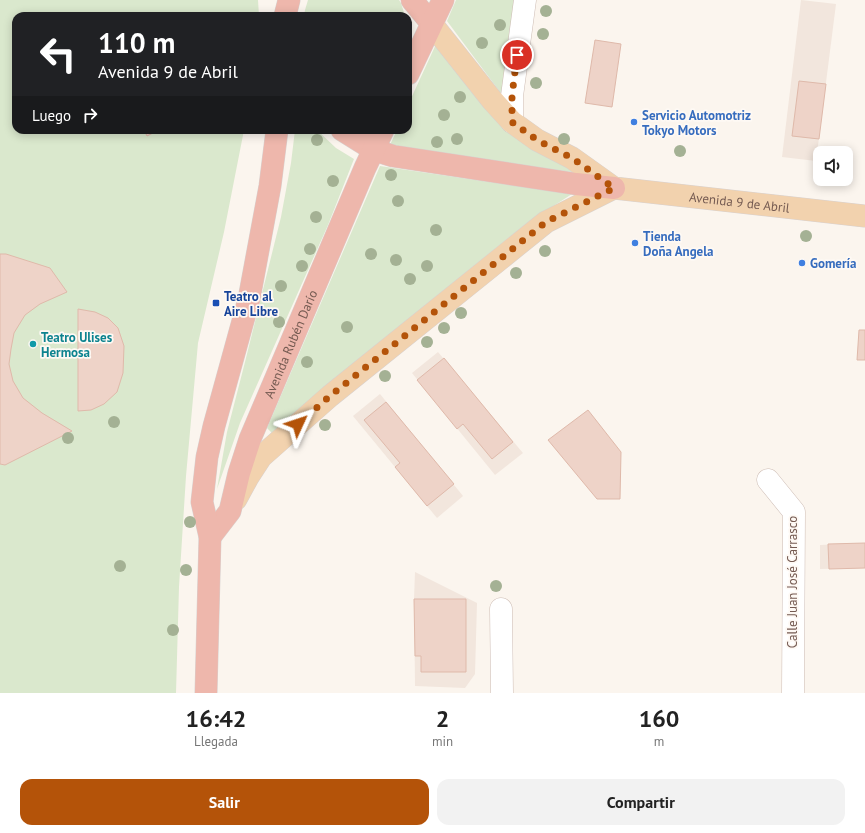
<!DOCTYPE html>
<html lang="es">
<head>
<meta charset="utf-8">
<style>
  :root { --surface:#fff; --page:#f2f2f2; --text:#222; --muted:#767676; --accent:#b45309 }
  body { margin:0; font-family:"PT Sans",sans-serif; background:var(--page); color:var(--text); height:100vh; display:flex; flex-direction:column; font-size:15px; white-space:nowrap }
  * { box-sizing:border-box; margin:0 }
  p { font-size:13px; color:var(--muted) }
  .icon { flex:none; width:22px; height:22px; fill:none; stroke:currentColor; stroke-width:2; stroke-linecap:round; stroke-linejoin:round }
  .map { position:relative; height:693px; overflow:hidden }
  .sheet { display:flex; flex-direction:column; background:var(--surface); flex:1 }
  .sheet>* { flex:none }
  .top-card { position:absolute; left:12px; top:12px; width:400px; height:122px; border-radius:12px; box-shadow:0 2px 10px #0003; background:#202124; color:#fff; overflow:hidden }
  .fabs { position:absolute; left:813px; top:146px; display:grid; gap:8px }
  .fabs a { display:grid; place-items:center; width:40px; height:40px; border-radius:8px; background:var(--surface); box-shadow:0 2px 10px #0003; font-size:20px }
  .pin { position:absolute; display:grid; place-items:center; width:34px; height:34px; color:#fff; margin:-17px; border:2px solid #fff; border-radius:50%; box-shadow:0 1px 4px #0007 }
  .me { position:absolute; width:44px; margin:-22px; rotate:48deg; stroke-linejoin:round; filter:drop-shadow(0 0 3px #0008) }
  .turn { display:flex; align-items:center; gap:14px; height:84px; padding:0 20px; font-size:18px }
  .turn .icon { width:52px; height:52px; stroke-width:2.5 }
  .turn b { display:block; font-size:28px; line-height:34px }
  .then { display:flex; align-items:center; height:38px; padding:0 20px; background:#0003; gap:8px; font-size:15px }
  .eta { display:flex; justify-content:space-evenly; align-items:center; height:68px; text-align:center }
  .eta b { font-size:24px; font-weight:700; line-height:28px }
  .button { display:flex; gap:8px; margin-top:auto; padding:8px 20px }
  .button a { flex:1; height:46px; border-radius:12px; background:var(--accent); color:#fff; font-size:16px; font-weight:700; line-height:46px; text-align:center }
  .button a+a { background:var(--page); color:var(--text) }
  .map>svg:first-child { display:block }
  .residential { fill:#f2e6dd }
  .green { fill:#dae8cd }
  .building { fill:#eed3c8; stroke:#dfb9aa }
  .lines { fill:none; stroke-linecap:round; stroke-linejoin:round }
  .minor-casing { stroke:#cdbcb4; stroke-width:23 }
  .major-casing { stroke:#d8d1cf; stroke-width:23 }
  .highway-casing { stroke:#d8d1cf; stroke-width:23 }
  .minor { stroke:#fff; stroke-width:22 }
  .major { stroke:#f2d2ae; stroke-width:22 }
  .highway { stroke:#eeb7ac; stroke-width:22 }
  .tree { fill:#a4b194 }
  .route { stroke:#b45309; stroke-width:7; stroke-dasharray:0 12.6 }
  .shop-dot { fill:#3f7fe0; stroke:#fef9f4; stroke-width:1.5 }
  .transit-dot { fill:#1a4fb4; stroke:#fef9f4; stroke-width:1.5 }
  .culture-dot { fill:#0f9aa8; stroke:#fef9f4; stroke-width:1.5 }
  .labels { text-anchor:middle; dominant-baseline:central; stroke-width:3.5; stroke-linejoin:round; paint-order:stroke }
  .shop-label { font-size:13px; font-weight:bold; fill:#366cbe; stroke:#fef9f4; text-anchor:start }
  .street-label { font-size:13px; fill:#755b52; stroke:#fef9f4 }
  .transit-label { font-size:13px; font-weight:bold; fill:#164399; stroke:#fef9f4; text-anchor:start }
  .culture-label { font-size:13px; font-weight:bold; fill:#0d838f; stroke:#fef9f4; text-anchor:start }
</style>
</head>
<body>
<div class="map">
<svg width="865" height="693" viewBox="0 0 865 693">
  <rect width="100%" height="100%" fill="#fbf5ee"/>
  <g class="residential">
    <path d="M801 0 836 4 816 161 782 157Z"/>
    <path d="M438 352 523 453 495 475 412 373Z"/>
    <path d="M380 394 463 496 437 518 353 416Z"/>
    <path d="M865 543V568L820 569V545Z"/>
    <path d="M415 572 477 603 475 674 465 688 415 686 414 599Z"/>
  </g>
  <g class="green">
    <path d="M0 0H258L259 16H16V130H244L224 232 198 343 186 476 179 587 176 693H0Z"/>
    <path d="M308 0H399L401 3 405 16H304L305 10Z"/>
    <path d="M456 0H515L503 96 447 21Z"/>
    <path d="M437 42 578 173 389 147 397 130H408V105Z"/>
    <path d="M295 130H317L336 148 354 159 328 225 240 423 217 489 227 432 245 362 281 217 291 163Z"/>
    <path d="M380 166 572 194 527 223 324 387 272 433 267 428Z"/>
  </g>
  <g class="building">
    <path d="M595 40 621 44 612 107 585 103Z"/>
    <path d="M799 81 826 84 819 139 792 136Z"/>
    <path d="M144 130H159L147 136Z"/>
    <path d="M0 254H6L50 268 67 292 40 304 25 315 14 333 11 349 9 364 13 381 23 398 42 413 72 431 5 465 0 464Z"/>
    <path d="M78 309 95 312 108 318 118 328 124 346 123 373 117 392 104 404 91 410 78 411Z"/>
    <path d="M859 330H865V360H857Z"/>
    <path d="M444 358 513 442 492 459 463 424 457 429 417 380Z"/>
    <path d="M386 402 454 484 427 506 395 467 400 463 364 420Z"/>
    <path d="M588 410 621 452 620 499H597L548 440Z"/>
    <path d="M865 543V568L829 569 828 544Z"/>
    <path d="M414 599H466V672H421V656H415Z"/>
  </g>
  <g class="lines">
    <defs>
      <g id="minor">
        <path d="M512 122V96L525 0"/>
        <path d="M768 480 794 512 793 693"/>
        <path d="M501 609 502 693"/>
      </g>
      <g id="major">
        <path id="s1" d="M431 23 492 100 512 122 537 140 572 158 614 188 865 216"/>
        <path d="M236 499 248 477 261 457 330 396 546 222 614 188"/>
      </g>
      <g id="highway">
        <path d="M412 0 431 23"/>
        <path d="M285 16 289 0"/>
        <path d="M408 74 443 0"/>
        <path d="M342 130 374 150 393 156 576 184 614 188"/>
        <path id="s2" d="M210 537 230 511 239 473 250 439 365 168 383 130"/>
        <path d="M206 693 210 537 202 502 207 457 214 426 249 299 270 186 277 130"/>
      </g>
    </defs>
    <use href="#minor" class="minor-casing"/>
    <use href="#major" class="major-casing"/>
    <use href="#highway" class="highway-casing"/>
    <use href="#minor" class="minor"/>
    <use href="#major" class="major"/>
    <use href="#highway" class="highway"/>
  </g>
  <g class="tree">
    <circle cx="546" cy="11" r="6"/>
    <circle cx="500" cy="25" r="6"/>
    <circle cx="543" cy="34" r="6"/>
    <circle cx="482" cy="43" r="6"/>
    <circle cx="536" cy="83" r="6"/>
    <circle cx="460" cy="97" r="6"/>
    <circle cx="444" cy="115" r="6"/>
    <circle cx="457" cy="139" r="6"/>
    <circle cx="564" cy="139" r="6"/>
    <circle cx="317" cy="140" r="6"/>
    <circle cx="437" cy="142" r="6"/>
    <circle cx="680" cy="151" r="6"/>
    <circle cx="391" cy="175" r="6"/>
    <circle cx="333" cy="181" r="6"/>
    <circle cx="398" cy="201" r="6"/>
    <circle cx="316" cy="217" r="6"/>
    <circle cx="436" cy="230" r="6"/>
    <circle cx="806" cy="236" r="6"/>
    <circle cx="310" cy="249" r="6"/>
    <circle cx="545" cy="251" r="6"/>
    <circle cx="371" cy="254" r="6"/>
    <circle cx="396" cy="260" r="6"/>
    <circle cx="302" cy="266" r="6"/>
    <circle cx="427" cy="266" r="6"/>
    <circle cx="516" cy="273" r="6"/>
    <circle cx="410" cy="279" r="6"/>
    <circle cx="281" cy="286" r="6"/>
    <circle cx="461" cy="313" r="6"/>
    <circle cx="279" cy="322" r="6"/>
    <circle cx="347" cy="327" r="6"/>
    <circle cx="444" cy="328" r="6"/>
    <circle cx="427" cy="342" r="6"/>
    <circle cx="307" cy="362" r="6"/>
    <circle cx="385" cy="376" r="6"/>
    <circle cx="114" cy="422" r="6"/>
    <circle cx="325" cy="425" r="6"/>
    <circle cx="68" cy="438" r="6"/>
    <circle cx="190" cy="522" r="6"/>
    <circle cx="120" cy="566" r="6"/>
    <circle cx="186" cy="570" r="6"/>
    <circle cx="496" cy="586" r="6"/>
    <circle cx="173" cy="630" r="6"/>
  </g>
  <g class="lines">
    <path class="route" d="M298 424 330 396 546 222 614 188 572 158 537 140 512 122V96L517 55"/>
  </g>
  <g class="shop-dot">
    <circle cx="634" cy="122" r="4"/>
    <circle cx="635" cy="243" r="4"/>
    <circle cx="802" cy="263" r="4"/>
  </g>
  <rect class="transit-dot" x="212" y="299" width="8" height="8" rx="2"/>
  <circle class="culture-dot" cx="33" cy="344" r="4"/>
  <g class="labels">
    <g class="shop-label">
      <text x="642" y="115">Servicio Automotriz<tspan x="642" dy="15">Tokyo Motors</tspan></text>
      <text x="643" y="236">Tienda<tspan x="643" dy="15">Doña Angela</tspan></text>
      <text x="810" y="263">Gomería</text>
    </g>
    <g class="street-label">
      <text stroke="none"><textPath href="#s1" startOffset="376">Avenida 9 de Abril</textPath></text>
      <text stroke="none"><textPath href="#s2" startOffset="211">Avenida Rubén Darío</textPath></text>
      <text transform="translate(792 582) rotate(-90)">Calle Juan José Carrasco</text>
    </g>
    <g class="transit-label">
      <text x="224" y="296">Teatro al<tspan x="224" dy="15">Aire Libre</tspan></text>
    </g>
    <g class="culture-label">
      <text x="41" y="337">Teatro Ulises<tspan x="41" dy="15">Hermosa</tspan></text>
    </g>
  </g>
</svg>
<div class="fabs">
<a><svg class="icon" aria-label="sound" viewBox="0 0 24 24"><path d="M4 9h4l5-4v14l-5-4H4zM17 9q2 3 0 6"/></svg></a>
</div>
<div class="pin" style="left:517px;top:55px;background:#d93025"><svg class="icon" aria-label="arrive" viewBox="0 0 24 24"><path d="M6 21V4h12l-3 4 3 4H6"/></svg></div>
<svg class="me" style="left:298px;top:424px" viewBox="-20 -20 40 40"><path d="M0-17L14 15 0 8-14 15z" fill="#b45309" stroke="#fff" stroke-width="4"/></svg>
<div class="top-card">
<div class="turn"><svg class="icon" aria-label="left" viewBox="0 0 24 24"><path d="M17 20v-9H6M10 6l-5 5 5 5"/></svg><div><b>110 m</b>Avenida 9 de Abril</div></div>
<div class="then">Luego<svg class="icon" aria-label="right" viewBox="0 0 24 24"><path d="M7 20v-9h11M14 6l5 5-5 5"/></svg></div>
</div>
</div>
<section class="sheet">
<div class="eta">
<div><b>16:42</b><p>Llegada</p></div>
<div><b>2</b><p>min</p></div>
<div><b>160</b><p>m</p></div>
</div>
<div class="button"><a>Salir</a><a>Compartir</a></div>
</section>
</body>
</html>
